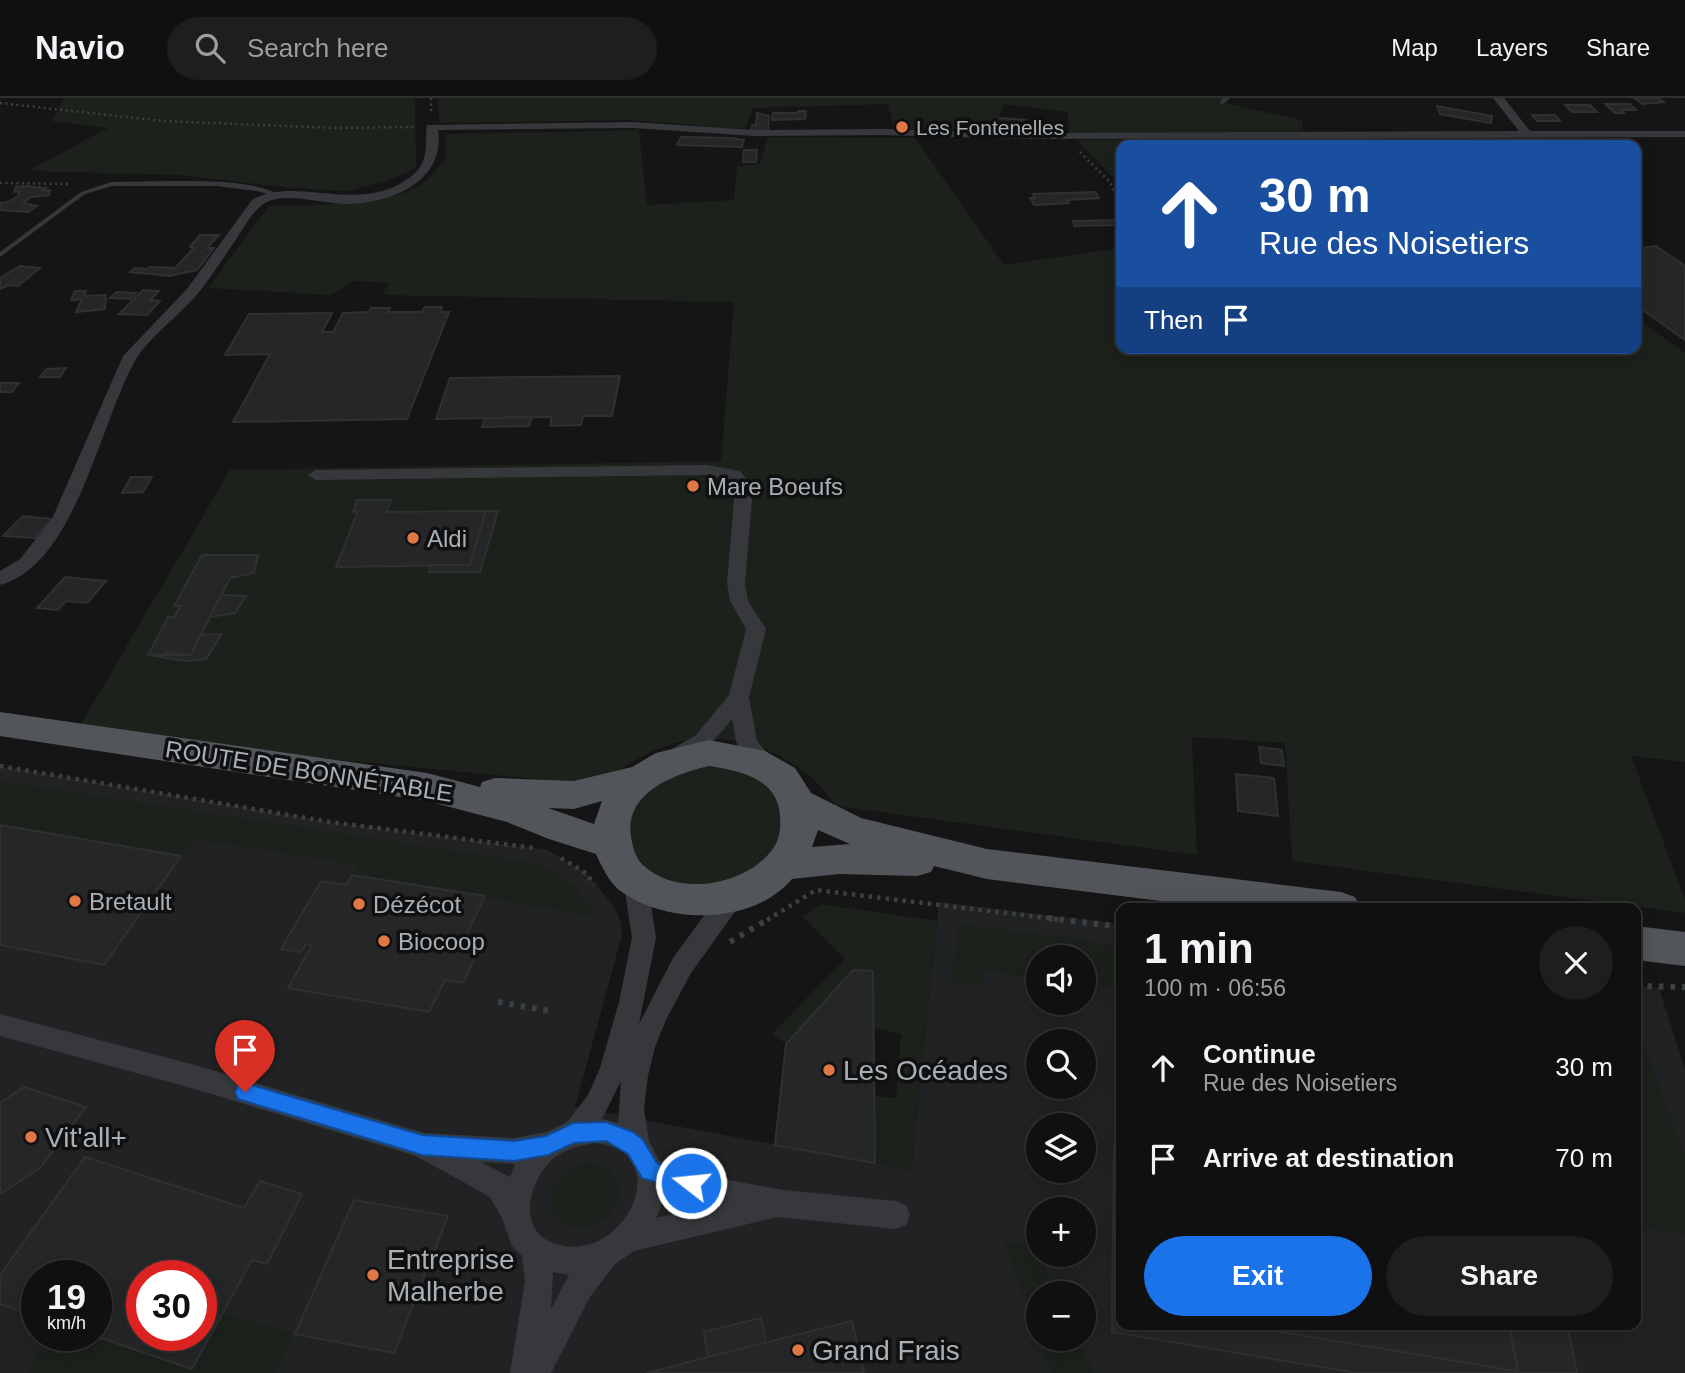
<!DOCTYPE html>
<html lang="en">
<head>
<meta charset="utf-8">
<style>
  :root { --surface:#101010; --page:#1e1e1e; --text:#f1f3f6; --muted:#9c9d9f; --line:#303030; --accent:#1a73e8 }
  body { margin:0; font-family:Arial,sans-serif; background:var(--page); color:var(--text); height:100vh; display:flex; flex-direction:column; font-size:26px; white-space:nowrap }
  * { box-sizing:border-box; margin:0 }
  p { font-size:23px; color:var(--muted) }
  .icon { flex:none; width:38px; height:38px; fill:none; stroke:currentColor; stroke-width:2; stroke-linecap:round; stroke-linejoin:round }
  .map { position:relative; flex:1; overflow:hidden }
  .details { position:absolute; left:1116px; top:805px; width:525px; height:427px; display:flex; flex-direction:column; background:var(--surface); border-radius:14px; box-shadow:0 4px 18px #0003,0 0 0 2px var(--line) }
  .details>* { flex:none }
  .top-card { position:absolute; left:1116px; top:42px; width:525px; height:214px; border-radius:14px; box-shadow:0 4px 18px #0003,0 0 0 2px var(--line); background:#1a4fa0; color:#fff; overflow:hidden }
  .buttons { position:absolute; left:1026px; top:847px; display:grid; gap:14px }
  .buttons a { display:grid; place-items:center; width:70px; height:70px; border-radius:50%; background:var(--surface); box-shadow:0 4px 18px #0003,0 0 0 2px var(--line); font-size:35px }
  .speed { position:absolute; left:21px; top:1162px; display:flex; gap:14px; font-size:35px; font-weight:700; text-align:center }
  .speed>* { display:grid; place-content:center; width:91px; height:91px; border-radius:50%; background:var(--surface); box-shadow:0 4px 18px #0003,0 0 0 2px var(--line); line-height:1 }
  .speed small { font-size:18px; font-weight:400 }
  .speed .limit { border:10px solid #d22; background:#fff; color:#111 }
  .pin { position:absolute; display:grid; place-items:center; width:60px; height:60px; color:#fff; margin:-72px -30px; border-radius:50% 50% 50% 0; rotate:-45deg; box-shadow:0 0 7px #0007 }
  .pin .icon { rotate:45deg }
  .me { position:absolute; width:77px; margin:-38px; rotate:286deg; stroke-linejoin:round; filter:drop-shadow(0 0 5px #0008) }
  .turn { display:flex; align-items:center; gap:24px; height:147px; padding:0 28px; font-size:32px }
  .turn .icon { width:91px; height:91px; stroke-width:2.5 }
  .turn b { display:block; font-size:49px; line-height:60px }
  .then { display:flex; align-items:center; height:66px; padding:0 28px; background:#0003; gap:14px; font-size:26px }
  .round { display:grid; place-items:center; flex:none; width:74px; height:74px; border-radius:37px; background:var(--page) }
  .overview { display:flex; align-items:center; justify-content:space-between; height:119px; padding:0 28px }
  h1 { font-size:42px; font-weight:600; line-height:52px }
  .button { display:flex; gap:14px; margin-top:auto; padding:14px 28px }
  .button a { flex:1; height:80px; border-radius:42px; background:var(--accent); color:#fff; font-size:28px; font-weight:600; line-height:80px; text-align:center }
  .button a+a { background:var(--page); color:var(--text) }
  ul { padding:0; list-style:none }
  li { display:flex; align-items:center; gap:21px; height:91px; padding:0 28px }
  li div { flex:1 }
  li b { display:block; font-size:26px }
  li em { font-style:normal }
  header { display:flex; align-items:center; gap:42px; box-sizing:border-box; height:98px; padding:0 35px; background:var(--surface); border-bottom:2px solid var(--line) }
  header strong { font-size:33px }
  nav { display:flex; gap:38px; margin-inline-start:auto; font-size:24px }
  .search { width:490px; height:63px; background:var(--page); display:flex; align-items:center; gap:18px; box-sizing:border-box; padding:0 24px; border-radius:38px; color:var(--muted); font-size:26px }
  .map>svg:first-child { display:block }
  .built { fill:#212223; fill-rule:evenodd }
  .green { fill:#1c211b }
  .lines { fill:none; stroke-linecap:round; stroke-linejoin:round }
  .stream { stroke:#2c3739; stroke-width:4.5 }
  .building { fill:#252627; stroke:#2f3032; stroke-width:2; fill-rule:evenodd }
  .path-far2 { stroke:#3c4042; stroke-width:2.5; stroke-dasharray:2 3.5; stroke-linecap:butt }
  .path-far1 { stroke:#3c4042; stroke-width:4.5; stroke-dasharray:3.5 5; stroke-linecap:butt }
  .path { stroke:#3c4042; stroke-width:6; stroke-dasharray:4.5 7; stroke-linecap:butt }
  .lane { fill:#36383b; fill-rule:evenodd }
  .street { fill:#36383b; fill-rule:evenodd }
  .primary { fill:#52565a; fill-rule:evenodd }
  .route { fill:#1a73e8; stroke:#114b97; stroke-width:2 }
  .poi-dot { fill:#df7844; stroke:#101011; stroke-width:2.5 }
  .labels { text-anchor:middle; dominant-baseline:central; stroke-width:7; stroke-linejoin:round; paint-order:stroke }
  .far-poi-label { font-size:21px; fill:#a8b0b5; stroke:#101011; text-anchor:start }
  .poi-label { font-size:24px; fill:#a8b0b5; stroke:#101011; text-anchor:start }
  .street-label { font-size:24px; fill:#a8b0b5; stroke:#101011 }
  .near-poi-label { font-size:28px; fill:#a8b0b5; stroke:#101011; text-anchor:start }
</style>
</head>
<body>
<header>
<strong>Navio</strong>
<div class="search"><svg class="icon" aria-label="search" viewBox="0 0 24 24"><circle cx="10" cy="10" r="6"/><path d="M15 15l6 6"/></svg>Search here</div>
<nav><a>Map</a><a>Layers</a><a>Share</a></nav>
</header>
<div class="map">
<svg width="1685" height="1275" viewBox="0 0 1685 1275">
  <rect width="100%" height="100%" fill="#151516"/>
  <path class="built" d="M0 668 330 724 548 752 586 775 616 811 621 826 622 837 575 1009 911 1072 939 804 1122 826V1227H1636V888L1659 890 1685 972V1275H0ZM1038 859H1083V905H1038ZM1038 943H1083V989H1038ZM1038 1027H1083V1073H1038ZM1038 1111H1083V1157H1038ZM37 1178H96V1237H37ZM142 1178H201V1237H142ZM1038 1195H1083V1241H1038Z"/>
  <g class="green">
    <path d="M64 0H415L416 70 389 82 349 93 291 90 179 77 28 73 108 30 52 23Z"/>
    <path d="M438 0H1223L1229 6 1302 22 1303 33 1069 37 1068 14 1005 6 990 36 894 30 888 6 753 10 745 31 628 22 439 25Z"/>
    <path d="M639 32 647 107 734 102 737 68 760 66 768 39 915 40 1004 167 1122 150V250H1636V220L1685 255V664L1631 658 1685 801V815L1292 763 1285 645 1192 639 1197 757 836 708C799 653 728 627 665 648 643 655 625 671 603 679 592 683 578 683 566 684L75 636 230 372 721 363 734 204 382 197 389 185 354 183 331 197 208 190 269 108C307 107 392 108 422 86 430 80 438 70 445 62L446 36Z"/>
    <path d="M1304 39H1514L1525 47H1122V89L1077 42Z"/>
    <path d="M701 669C728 669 769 673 780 703 784 714 782 732 782 743 773 753 761 771 749 777 740 782 707 789 697 789 655 790 613 750 635 709 639 700 647 690 656 685 669 677 687 674 701 669Z"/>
    <path d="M0 683 540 766 573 786 599 819 352 777 358 767 193 741 181 758 0 727Z"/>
    <path d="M821 806 937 823 911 1072 875 1065 874 998 896 1000 901 936 873 929V874L853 872 786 946 772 936 845 861 803 819Z"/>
    <path d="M958 826 1122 848V891L1083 886V859H1038V880L983 873V888L951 884Z"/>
    <path d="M1636 927 1685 1058V1136L1636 1129Z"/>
    <path d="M592 1064C650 1078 603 1150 564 1124 533 1103 562 1068 592 1064Z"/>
    <path d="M1004 1144 1038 1152V1157H1046V1182L1053 1195H1038V1236Z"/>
    <path d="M222 1215 295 1236 275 1275H26L52 1237H92L192 1271Z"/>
    <path d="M1040 1241H1076L1094 1275H1052Z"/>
  </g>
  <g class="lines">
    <path class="stream" d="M1222 4 1227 0"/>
  </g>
  <g class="building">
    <path d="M1634 0H1658L1664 4 1643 6Z"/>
    <path d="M1605 6H1630L1636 12H1620L1624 15H1615Z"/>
    <path d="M1565 7H1590L1597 14H1572Z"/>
    <path d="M1437 8 1492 18 1491 25 1440 16Z"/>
    <path d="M798 13H806L805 21 772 22 773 15H797Z"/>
    <path d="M757 15 769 18 768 33H751L752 27H756Z"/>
    <path d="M1532 17H1555L1560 23H1537Z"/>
    <path d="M1000 20 1025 22 1024 24H1015V26L997 25Z"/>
    <path d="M1032 24 1063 25 1064 34 1023 32 1024 26 1033 27Z"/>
    <path d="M681 39 732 40 744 42 742 49 677 47Z"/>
    <path d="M744 52H757L756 64H743Z"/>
    <path d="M24 88 46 90 41 93 50 92 49 97 31 99 23 105 37 108 28 114 0 112V105L8 104 18 98 19 93 14 94 16 89Z"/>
    <path d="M1095 94 1099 100 1067 102 1069 105 1034 107 1030 100H1035L1033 96Z"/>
    <path d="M1122 122V127L1074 128 1073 123Z"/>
    <path d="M200 137H219L207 150H214L197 172 169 178 130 174 135 170 147 171 150 169 175 170 194 150 190 149Z"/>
    <path d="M1656 148 1685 168V242L1636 207V151Z"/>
    <path d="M20 168 40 170 18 188 9 187 0 191V180Z"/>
    <path d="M143 192 159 193 150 202 160 203 147 217 119 216Z"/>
    <path d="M75 193H86L84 198 106 197 105 211 76 214 82 201 71 202Z"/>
    <path d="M117 194 136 195 130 201 110 200Z"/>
    <path d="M425 209H442L440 214H449L407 321 233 324 270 256 225 257 249 216 332 215 322 234H333L343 215 369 214 371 210H390L388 214H422Z"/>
    <path d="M66 270 60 279H40L47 271Z"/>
    <path d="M620 278 612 318H583L581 327 550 328 552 319 436 321 450 280Z"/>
    <path d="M0 285H19L12 294H0Z"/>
    <path d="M532 319 529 328 482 329 485 320Z"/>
    <path d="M131 379H152L143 394 122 395Z"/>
    <path d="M357 402H391L386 414 486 413 470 467 336 469 358 413 353 414Z"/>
    <path d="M486 413H498L480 474H429L431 467H470Z"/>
    <path d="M23 418 53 421 35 440 3 438Z"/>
    <path d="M202 457H258L254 475 230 480 191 557 166 554 165 557H148L168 519H174L181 508H174Z"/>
    <path d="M65 479 106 483 87 505 66 503 58 512 37 510Z"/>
    <path d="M221 497 246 498 235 515 210 519Z"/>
    <path d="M222 536 206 561 187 563 148 557H191L200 537Z"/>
    <path d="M1259 649 1282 652 1284 668 1261 665Z"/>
    <path d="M1236 676 1274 680 1278 718 1238 713Z"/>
    <path d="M0 727 181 758 104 867 0 847Z"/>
    <path d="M352 777 485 798 466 837 484 840 463 885 445 882 429 914 288 890 312 847 306 846 301 854 281 851 321 783 346 787Z"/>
    <path d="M853 872 873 873 875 1065 775 1047 786 946Z"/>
    <path d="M24 989 86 1009 40 1070 0 1096V1005Z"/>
    <path d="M1114 1050 1122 1051V1207L1112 1206Z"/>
    <path d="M85 1059 244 1110 260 1083 302 1096 267 1166 252 1162 192 1271 92 1237H96V1178H37V1218L0 1206V1177ZM142 1178H201V1237H142Z"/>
    <path d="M354 1102 448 1118 394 1255 295 1236Z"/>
    <path d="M1112 1206 1122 1207V1227H1240L1518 1273 1509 1227H1567L1577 1275H1357L1112 1234Z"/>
    <path d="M761 1220 766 1245 708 1259 704 1234Z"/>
    <path d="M852 1223 864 1275H647L708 1259Z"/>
    <path d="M1240 1227H1509L1518 1273 1504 1271Z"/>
  </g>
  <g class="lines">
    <g class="path-far2">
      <path d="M431 0V16"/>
      <path d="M0 5 163 23 335 30 414 29"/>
      <path d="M1080 54 1110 84 1115 97"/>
      <path d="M0 85 71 86"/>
    </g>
    <g class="path-far1">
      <path d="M0 668 330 724 534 750"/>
      <path d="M561 760 584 774 595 786"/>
      <path d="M767 822 816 792 1063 822"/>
    </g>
    <g class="path">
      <path d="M1048 820 1122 829"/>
      <path d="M730 844 770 820"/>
      <path d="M1636 888 1685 889"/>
      <path d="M498 904 550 913"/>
    </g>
    <path class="lane" d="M174 83C208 83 250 82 281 97L278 99 257 93 216 88H112L85 96 0 159V154L81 94 111 84Z"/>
    <g class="street">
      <path d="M1493 0H1504L1530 33H1685V39L1031 41 883 37 755 38 633 30 438 32C446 86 386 107 343 106 323 105 286 95 269 103 254 109 244 130 235 143 222 161 210 182 195 199 178 218 149 240 136 261 101 321 76 467 0 487V473L20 461 52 421 123 258 187 191 252 102C294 78 349 113 400 86 409 80 419 74 423 63 428 51 425 38 427 27L633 24 755 32 883 31 1031 35 1519 33Z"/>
      <path d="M707 367 740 373 753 389 745 485 748 503 766 531 749 599 757 643 780 670 777 676C761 680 741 658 736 643 734 636 734 628 732 621 719 637 691 673 667 666L664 660 667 654 696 637 729 597 746 531 730 503 727 485 735 390 728 381 707 377 316 382 308 377 316 372Z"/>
      <path d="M635 772 643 774 647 781 656 840 639 926 673 860 708 812 727 790 735 788 743 790 747 797 691 875 666 922 655 949 648 978 644 1011 649 1043 659 1062 728 1082 784 1092 896 1103 906 1107 910 1117 906 1127 896 1131 778 1119 634 1153 615 1166 590 1199 551 1275H510L525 1183 522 1158 512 1148 502 1120 490 1099 416 1058 195 991 0 938V916L195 967 424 1035 514 1040 547 1034 567 1024 588 997 600 970 619 904 632 840 623 781 627 774ZM621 983 618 1025 602 1021ZM595 1045C601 1046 610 1047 616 1050 669 1075 615 1171 551 1144 515 1129 531 1078 555 1059 568 1050 580 1048 595 1045ZM481 1064 514 1066H515L510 1079ZM664 1090 717 1106 656 1120 663 1104ZM553 1174 569 1177 551 1211Z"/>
    </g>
    <g class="primary">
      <path d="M0 614 427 675 480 689 482 684 495 680 574 683 632 669 656 655 709 642 765 653 795 670 811 695 861 720 987 751 1341 794 1355 799 1361 810H1216L987 781 934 768 931 774 917 778 839 776 792 781C752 828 666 827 619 792 609 784 601 767 596 756L549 741 507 724 427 703 0 638ZM709 668C740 673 777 680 780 717 781 729 780 742 772 752 746 787 677 800 643 767 635 759 633 750 631 739 624 694 675 676 709 668ZM602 703 594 726 548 710 574 711ZM818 732 850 746 812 749Z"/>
      <path d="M1636 828 1685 834V868L1636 862Z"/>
    </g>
  </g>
  <path class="route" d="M245 985 422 1037 514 1043 546 1038 573 1025 606 1024 633 1034 643 1042 657 1065 698 1078 701 1085 698 1092 691 1095 642 1080 628 1056 606 1043 574 1045 548 1057 514 1063 422 1057 238 1001 235 994 238 988Z"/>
  <g class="poi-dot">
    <circle cx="902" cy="29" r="7"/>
    <circle cx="693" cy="388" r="7"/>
    <circle cx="413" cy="440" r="7"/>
    <circle cx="75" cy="803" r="7"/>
    <circle cx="359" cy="806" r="7"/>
    <circle cx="384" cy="843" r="7"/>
    <circle cx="829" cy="972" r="7"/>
    <circle cx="31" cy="1039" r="7"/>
    <circle cx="373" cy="1177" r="7"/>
    <circle cx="798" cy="1252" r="7"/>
  </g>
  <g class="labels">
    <g class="far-poi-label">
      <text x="916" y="29">Les Fontenelles</text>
    </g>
    <g class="poi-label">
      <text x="707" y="388">Mare Boeufs</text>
      <text x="427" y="440">Aldi</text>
      <text x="89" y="803">Bretault</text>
      <text x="373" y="806">Dézécot</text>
      <text x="398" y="843">Biocoop</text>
    </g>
    <g class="street-label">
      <text transform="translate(309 673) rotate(9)">ROUTE DE BONNÉTABLE</text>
    </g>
    <g class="near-poi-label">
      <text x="843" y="972">Les Océades</text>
      <text x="45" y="1039">Vit'all+</text>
      <text x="387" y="1161">Entreprise<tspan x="387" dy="32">Malherbe</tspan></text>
      <text x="812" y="1252">Grand Frais</text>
    </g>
  </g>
</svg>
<div class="buttons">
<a><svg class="icon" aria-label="sound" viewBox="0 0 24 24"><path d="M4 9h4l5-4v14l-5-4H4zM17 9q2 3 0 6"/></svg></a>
<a><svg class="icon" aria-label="search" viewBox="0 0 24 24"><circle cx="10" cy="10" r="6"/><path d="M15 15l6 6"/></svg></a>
<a><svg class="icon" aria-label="layers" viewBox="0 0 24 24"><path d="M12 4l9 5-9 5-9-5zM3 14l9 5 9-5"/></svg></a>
<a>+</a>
<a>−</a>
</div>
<div class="speed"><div>19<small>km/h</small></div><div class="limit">30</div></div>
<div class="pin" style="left:245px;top:994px;background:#d93025"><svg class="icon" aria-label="arrive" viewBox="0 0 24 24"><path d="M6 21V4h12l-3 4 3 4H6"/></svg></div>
<svg class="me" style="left:691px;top:1085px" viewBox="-20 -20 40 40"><circle r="17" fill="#1a73e8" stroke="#fff" stroke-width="3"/><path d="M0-11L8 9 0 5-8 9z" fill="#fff"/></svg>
<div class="top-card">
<div class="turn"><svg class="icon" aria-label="ahead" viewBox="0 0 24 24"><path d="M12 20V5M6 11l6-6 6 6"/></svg><div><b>30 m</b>Rue des Noisetiers</div></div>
<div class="then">Then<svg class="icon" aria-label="arrive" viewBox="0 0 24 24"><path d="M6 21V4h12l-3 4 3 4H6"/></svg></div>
</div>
<section class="details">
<div class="overview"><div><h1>1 min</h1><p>100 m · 06:56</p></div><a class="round"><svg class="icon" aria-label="close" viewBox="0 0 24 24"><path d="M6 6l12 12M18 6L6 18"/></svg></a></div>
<ul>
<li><svg class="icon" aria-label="ahead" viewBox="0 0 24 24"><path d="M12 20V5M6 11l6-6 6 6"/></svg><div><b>Continue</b><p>Rue des Noisetiers</p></div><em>30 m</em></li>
<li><svg class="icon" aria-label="arrive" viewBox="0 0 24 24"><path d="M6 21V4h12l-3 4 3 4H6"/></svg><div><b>Arrive at destination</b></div><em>70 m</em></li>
</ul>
<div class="button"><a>Exit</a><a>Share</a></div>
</section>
</div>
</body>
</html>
